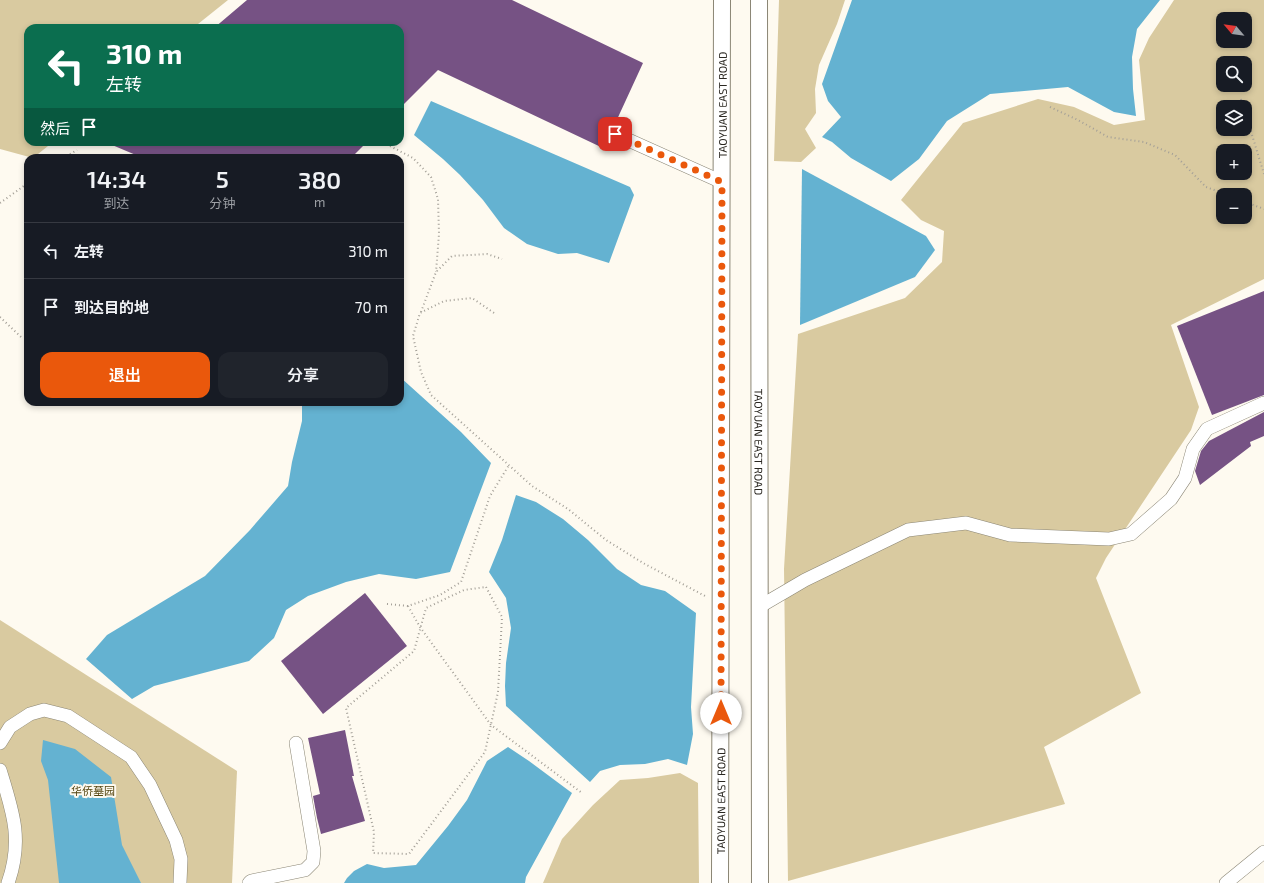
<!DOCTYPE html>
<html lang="zh">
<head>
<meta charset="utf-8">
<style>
  :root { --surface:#171b24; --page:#20242c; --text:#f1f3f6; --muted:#9ea1a6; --line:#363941; --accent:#ea580c }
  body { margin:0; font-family:"Exo 2","Noto Sans SC",sans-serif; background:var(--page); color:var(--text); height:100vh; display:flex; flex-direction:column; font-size:15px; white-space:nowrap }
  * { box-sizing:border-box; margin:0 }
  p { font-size:13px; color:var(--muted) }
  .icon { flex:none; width:22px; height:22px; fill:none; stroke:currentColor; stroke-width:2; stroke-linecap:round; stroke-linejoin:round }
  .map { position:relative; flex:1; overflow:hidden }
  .side { position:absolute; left:24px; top:154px; width:380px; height:252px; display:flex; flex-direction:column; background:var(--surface); border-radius:12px; box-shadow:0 2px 6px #0003 }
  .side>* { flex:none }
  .hud { position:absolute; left:24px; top:24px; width:380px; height:122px; border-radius:12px; box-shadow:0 2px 6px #0003; background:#0b6e4f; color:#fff; overflow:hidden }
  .needle { width:26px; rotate:299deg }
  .controls { position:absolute; left:1216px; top:12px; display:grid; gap:8px }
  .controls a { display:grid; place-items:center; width:36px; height:36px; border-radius:8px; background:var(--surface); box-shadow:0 2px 6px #0003; font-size:20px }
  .pin { position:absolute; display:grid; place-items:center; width:34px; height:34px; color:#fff; margin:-17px; border-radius:8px; box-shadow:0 2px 6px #0006 }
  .me { position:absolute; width:44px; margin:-22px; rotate:0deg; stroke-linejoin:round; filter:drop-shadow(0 0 3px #0008) }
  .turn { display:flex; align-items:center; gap:14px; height:84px; padding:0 16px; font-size:18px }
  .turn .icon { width:52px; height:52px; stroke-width:2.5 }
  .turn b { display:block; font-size:28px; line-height:34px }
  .then { display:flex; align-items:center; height:38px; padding:0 16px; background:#0003; gap:8px; font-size:15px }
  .eta { display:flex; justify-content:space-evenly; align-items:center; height:68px; text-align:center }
  .eta b { font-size:24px; font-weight:600; line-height:28px }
  .primary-button { display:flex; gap:8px; margin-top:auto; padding:8px 16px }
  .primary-button a { flex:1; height:46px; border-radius:12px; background:var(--accent); color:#fff; font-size:16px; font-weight:600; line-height:46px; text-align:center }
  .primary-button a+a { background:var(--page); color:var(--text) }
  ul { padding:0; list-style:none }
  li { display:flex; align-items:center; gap:12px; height:56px; padding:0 16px; border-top:1px solid var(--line) }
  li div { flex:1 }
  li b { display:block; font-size:15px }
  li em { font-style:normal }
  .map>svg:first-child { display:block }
  .green { fill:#d9caa0; fill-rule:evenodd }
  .water { fill:#64b2d1 }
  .building { fill:#765284 }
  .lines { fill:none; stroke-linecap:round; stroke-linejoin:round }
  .minor-casing { stroke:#8b8675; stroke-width:14 }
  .major-casing { stroke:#8b8675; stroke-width:18 }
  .path { stroke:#a39f97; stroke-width:2; stroke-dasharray:1 3; stroke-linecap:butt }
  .minor { stroke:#fff; stroke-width:13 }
  .major { stroke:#fff; stroke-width:16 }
  .route { stroke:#ea580c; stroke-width:7; stroke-dasharray:0 12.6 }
  .labels { text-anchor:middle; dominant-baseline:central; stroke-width:4; stroke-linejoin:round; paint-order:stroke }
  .street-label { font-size:11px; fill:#2a2721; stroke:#fefaf0 }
  .park-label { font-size:11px; fill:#564612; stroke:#fefaf0 }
</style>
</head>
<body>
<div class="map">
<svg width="1264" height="883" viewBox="0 0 1264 883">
  <rect width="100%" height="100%" fill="#fefaf0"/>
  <g class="green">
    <path d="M0 0H228L193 28H28V142H53L33 158 0 149Z"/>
    <path d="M779 0H845L837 24 819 65 815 89 816 113 805 129 816 148 801 162 774 161Z"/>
    <path d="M1174 0H1264V279L1171 325 1199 407 1191 430 1106 558 1096 578 1141 693 1044 747 1065 804 788 881 784 569 798 334 905 298 942 262 944 231 921 220 901 200 963 123 1038 99 1074 107 1114 125 1145 120 1139 60 1149 38ZM1223 19H1245V41H1223ZM1223 63H1245V85H1223ZM1223 107H1245V129H1223ZM1223 151H1245V173H1223ZM1223 195H1245V217H1223Z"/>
    <path d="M0 620 237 771 232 883H0Z"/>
    <path d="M680 773 698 783 699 883H543L562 839 593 805 620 780 648 778Z"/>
  </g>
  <g class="water">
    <path d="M852 0H1160L1137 29 1132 57 1133 89 1136 116 1114 112 1068 87 990 94 947 121 919 159 891 181 851 158 832 142 822 137 841 117 828 101 822 84Z"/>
    <path d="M431 101 630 187 634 195 609 263 577 253 558 254 527 244 504 228 483 200 460 175 443 159 414 135Z"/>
    <path d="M802 169 926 236 935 250 915 277 800 325Z"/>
    <path d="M400 377 461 432 491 463 450 572 416 579 379 574 346 582 308 596 286 610 274 638 249 661 154 686 132 699 86 659 107 635 205 576 250 530 288 486 292 462 302 421V402H400Z"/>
    <path d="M516 495 536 502 563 519 588 540 617 569 641 585 665 591 696 613 691 707 693 734 687 765 668 759 645 764 620 765 600 771 590 782 506 706 505 686 506 663 511 628 506 598 489 572 502 540Z"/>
    <path d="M43 740 75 749 111 777 122 845 141 883H59L48 780 41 761Z"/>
    <path d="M508 747 529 761 572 793 526 877 525 883H344L347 878 354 871 367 864 384 868 416 865 448 826 467 800 487 761Z"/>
  </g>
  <g class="building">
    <path d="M247 0H512L643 63 614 126 608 130 607 134 608 138 603 148 438 70 400 108V28H214Z"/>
    <path d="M105 142H367L351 158H143Z"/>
    <path d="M1264 291V395L1212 415 1177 326Z"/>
    <path d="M1264 412V436L1250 442 1251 446 1200 485 1195 471 1201 451 1209 441Z"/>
    <path d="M365 593 407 646 323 714 281 661Z"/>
    <path d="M345 730 354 776H352L365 821 321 834 317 818 313 796 320 794 308 738Z"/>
  </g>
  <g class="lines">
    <defs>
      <g id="minor">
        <path d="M615 134 722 182"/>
        <path d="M759 607 805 580 908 530 966 523 1010 535 1109 539 1131 534 1171 499 1185 478 1193 449 1207 429 1264 403"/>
        <path d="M0 743 10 727 30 714 44 710 68 716 131 757 150 785 176 840 181 859 180 883"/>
        <path d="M0 770C13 812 23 840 8 883"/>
        <path d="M249 883 251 881 305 870 313 862 314 851 296 743"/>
        <path d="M1226 883 1264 852"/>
      </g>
      <g id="major">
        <path id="s1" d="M759 0 760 883"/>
        <path id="s2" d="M720 883 722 0"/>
      </g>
    </defs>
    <use href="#minor" class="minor-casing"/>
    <use href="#major" class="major-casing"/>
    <g class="path">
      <path d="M1241 99 1244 107"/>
      <path d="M1050 107 1078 120 1108 137 1144 142 1175 155 1206 187 1228 195"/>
      <path d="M1245 112 1264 174"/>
      <path d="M390 146 413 158 431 177 438 199 439 234 436 272"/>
      <path d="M63 158 77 150"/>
      <path d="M1245 202 1264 209"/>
      <path d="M0 203 28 183"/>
      <path d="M421 312 436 272 452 256 487 254 502 259"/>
      <path d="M494 313 472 298 444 301 420 313 413 336 421 372 431 395 532 486 568 509 606 540 643 563 707 597"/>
      <path d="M0 317 21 337"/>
      <path d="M486 587 502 617 498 692 485 752 409 854 373 853 374 832 346 708 414 651 426 608 464 590Z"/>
      <path d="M387 604 408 606 440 595 461 582 490 496 509 465"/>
      <path d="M408 606 420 627 491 725 582 793"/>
    </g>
    <use href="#minor" class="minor"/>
    <use href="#major" class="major"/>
  </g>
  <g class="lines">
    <path class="route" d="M615 134 722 182 721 713"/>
  </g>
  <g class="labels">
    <g class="street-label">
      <text stroke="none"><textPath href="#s2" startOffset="778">TAOYUAN EAST ROAD</textPath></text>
      <text stroke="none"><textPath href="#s1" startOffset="442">TAOYUAN EAST ROAD</textPath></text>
      <text stroke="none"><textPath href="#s2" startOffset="82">TAOYUAN EAST ROAD</textPath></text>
    </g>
    <g class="park-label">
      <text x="93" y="790">华侨墓园</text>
    </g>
  </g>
</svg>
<div class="controls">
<a><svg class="needle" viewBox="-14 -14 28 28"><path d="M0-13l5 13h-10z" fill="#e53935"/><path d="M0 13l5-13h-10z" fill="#9ea1a6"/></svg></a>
<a><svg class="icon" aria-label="search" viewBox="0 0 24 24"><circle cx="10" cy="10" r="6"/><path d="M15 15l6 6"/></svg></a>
<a><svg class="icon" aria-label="layers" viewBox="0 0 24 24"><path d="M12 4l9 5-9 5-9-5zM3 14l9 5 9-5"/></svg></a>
<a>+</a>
<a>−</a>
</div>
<div class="pin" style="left:615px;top:134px;background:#d93025"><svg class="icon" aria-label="arrive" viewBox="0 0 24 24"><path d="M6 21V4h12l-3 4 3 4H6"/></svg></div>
<svg class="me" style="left:721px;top:713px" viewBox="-20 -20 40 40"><circle r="19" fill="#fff"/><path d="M0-13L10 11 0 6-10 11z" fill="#ea580c"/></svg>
<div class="hud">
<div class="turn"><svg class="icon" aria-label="left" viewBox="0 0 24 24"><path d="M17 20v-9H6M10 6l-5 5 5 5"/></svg><div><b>310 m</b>左转</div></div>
<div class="then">然后<svg class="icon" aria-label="arrive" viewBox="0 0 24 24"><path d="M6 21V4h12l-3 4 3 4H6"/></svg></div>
</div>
<section class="side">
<div class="eta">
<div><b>14:34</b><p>到达</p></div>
<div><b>5</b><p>分钟</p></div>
<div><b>380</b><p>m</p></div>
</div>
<ul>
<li><svg class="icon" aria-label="left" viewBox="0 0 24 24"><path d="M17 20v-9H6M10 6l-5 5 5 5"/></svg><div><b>左转</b></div><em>310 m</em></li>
<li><svg class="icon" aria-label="arrive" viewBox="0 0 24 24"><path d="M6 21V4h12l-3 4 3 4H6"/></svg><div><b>到达目的地</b></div><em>70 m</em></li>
</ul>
<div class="primary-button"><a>退出</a><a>分享</a></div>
</section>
</div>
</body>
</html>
